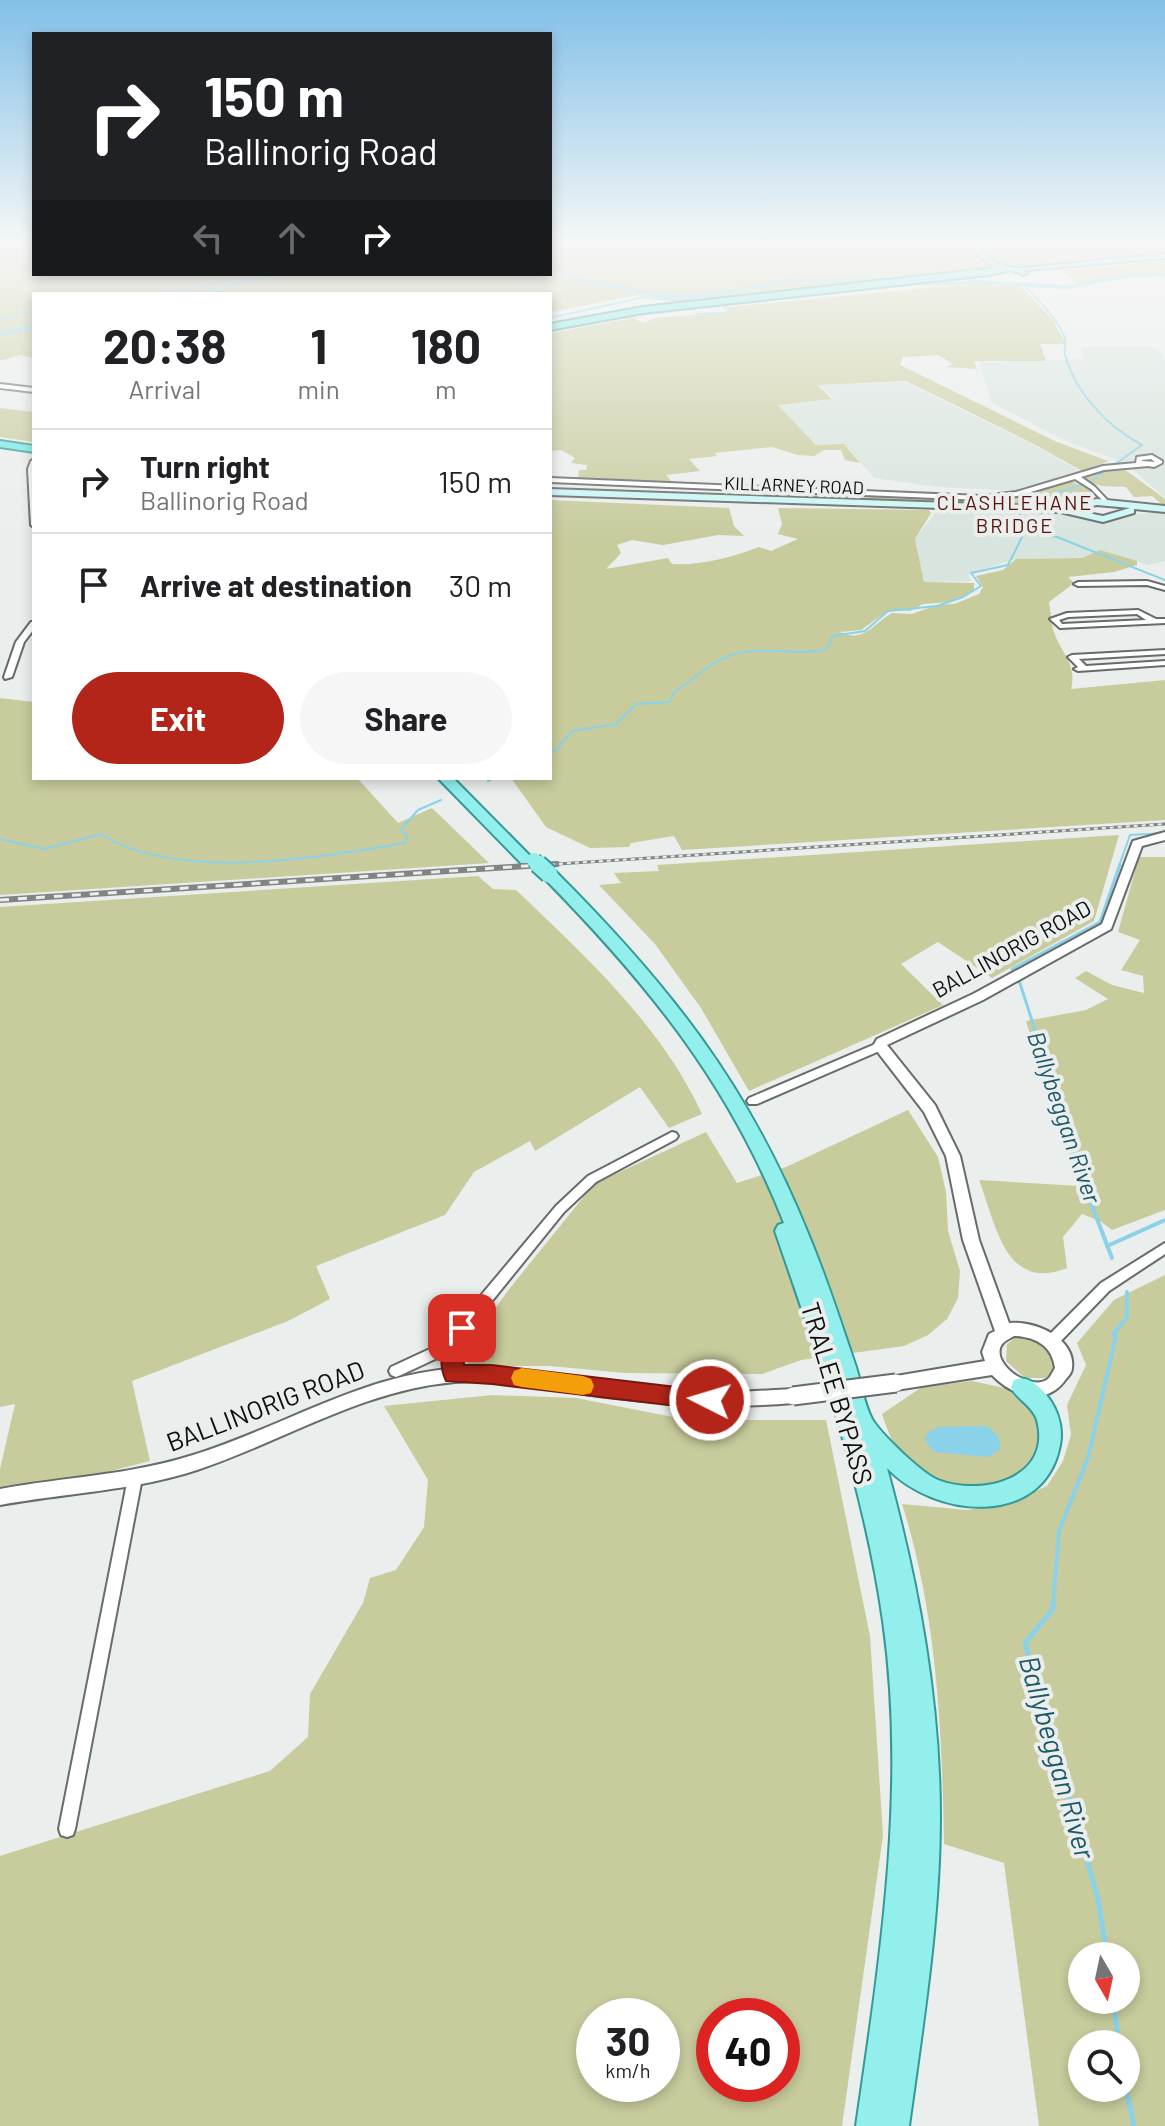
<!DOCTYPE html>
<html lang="en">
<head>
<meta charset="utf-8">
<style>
  :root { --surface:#fff; --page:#f6f6f6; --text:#202124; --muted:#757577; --line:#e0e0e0; --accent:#b32518 }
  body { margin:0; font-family:Barlow,sans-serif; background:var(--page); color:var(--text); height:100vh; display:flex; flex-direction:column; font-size:30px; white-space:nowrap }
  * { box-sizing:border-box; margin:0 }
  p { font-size:26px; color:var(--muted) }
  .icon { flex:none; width:44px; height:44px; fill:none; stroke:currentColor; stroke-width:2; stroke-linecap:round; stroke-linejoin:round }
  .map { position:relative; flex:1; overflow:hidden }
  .details { position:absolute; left:32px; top:292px; width:520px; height:488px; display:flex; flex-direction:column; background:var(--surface); border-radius:0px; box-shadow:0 4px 12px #0003 }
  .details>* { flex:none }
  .top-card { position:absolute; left:32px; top:32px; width:520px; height:244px; border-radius:0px; box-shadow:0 4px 12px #0003; background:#202124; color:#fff; overflow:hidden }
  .needle { width:52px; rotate:171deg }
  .tools { position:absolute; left:1068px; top:1942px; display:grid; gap:16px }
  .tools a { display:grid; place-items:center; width:72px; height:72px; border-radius:50%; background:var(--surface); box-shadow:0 4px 12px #0003; font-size:40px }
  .speed { position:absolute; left:576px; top:1998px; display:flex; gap:16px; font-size:40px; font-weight:700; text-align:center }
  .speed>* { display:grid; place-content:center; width:104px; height:104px; border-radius:50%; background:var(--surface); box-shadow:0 4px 12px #0003; line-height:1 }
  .speed small { font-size:20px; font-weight:400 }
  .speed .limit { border:12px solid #d22; background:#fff; color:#111 }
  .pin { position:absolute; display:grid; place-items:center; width:68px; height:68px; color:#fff; margin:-34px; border-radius:16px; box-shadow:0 4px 12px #0006 }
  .me { position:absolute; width:88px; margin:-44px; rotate:275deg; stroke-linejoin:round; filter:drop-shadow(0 0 6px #0008) }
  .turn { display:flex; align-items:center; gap:28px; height:168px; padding:0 40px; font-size:36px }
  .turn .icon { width:104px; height:104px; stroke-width:2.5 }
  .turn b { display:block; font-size:56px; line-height:68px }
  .lanes { display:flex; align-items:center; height:76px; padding:0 40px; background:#0003; justify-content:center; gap:40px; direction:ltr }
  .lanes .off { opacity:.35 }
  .eta { display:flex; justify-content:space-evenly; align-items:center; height:136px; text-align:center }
  .eta b { font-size:48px; font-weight:700; line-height:56px }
  .cta { display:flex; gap:16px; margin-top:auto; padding:16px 40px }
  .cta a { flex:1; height:92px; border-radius:48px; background:var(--accent); color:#fff; font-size:32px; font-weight:700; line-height:92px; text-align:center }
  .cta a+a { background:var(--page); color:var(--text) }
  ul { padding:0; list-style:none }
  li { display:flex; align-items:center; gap:24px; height:104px; padding:0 40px; border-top:2px solid var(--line) }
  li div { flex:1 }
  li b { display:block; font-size:30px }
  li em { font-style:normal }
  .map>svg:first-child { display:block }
  .built { fill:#d8e4de }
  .green { fill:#c8cb9c; fill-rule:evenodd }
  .water { fill:#89d2e9 }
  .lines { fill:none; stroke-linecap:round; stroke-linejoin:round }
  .stream-far3 { stroke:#89d2e9; stroke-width:2 }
  .stream-far2 { stroke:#89d2e9; stroke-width:3 }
  .stream-far1 { stroke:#89d2e9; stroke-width:4 }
  .stream { stroke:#89d2e9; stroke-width:5 }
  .river { fill:#89d2e9; fill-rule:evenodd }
  .minor-casing { stroke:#676b69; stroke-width:4 }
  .tertiary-casing { stroke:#676b69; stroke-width:4 }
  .secondary-casing { stroke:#676b69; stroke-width:4 }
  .primary-casing { stroke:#349996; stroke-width:4 }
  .trunk-casing { stroke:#349996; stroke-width:4 }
  .minor { fill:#fff; fill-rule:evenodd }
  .tertiary { fill:#fff; fill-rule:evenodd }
  .secondary { fill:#c9f7f6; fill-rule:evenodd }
  .primary { fill:#92efec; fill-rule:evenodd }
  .trunk { fill:#6eeae6; fill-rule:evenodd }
  .rail-far1-casing { stroke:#818483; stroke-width:3 }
  .rail-casing { stroke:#818483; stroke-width:6 }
  .rail-far1 { stroke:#eaeeec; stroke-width:2; stroke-dasharray:4; stroke-linecap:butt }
  .rail { stroke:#eaeeec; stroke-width:3; stroke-dasharray:9; stroke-linecap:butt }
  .tertiary-bridge-casing { stroke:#676b69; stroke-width:21; stroke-linecap:butt }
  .primary-bridge-far1-casing { stroke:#349996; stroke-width:17; stroke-linecap:butt }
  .primary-bridge-casing { stroke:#349996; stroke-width:21; stroke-linecap:butt }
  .tertiary-bridge { stroke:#fff; stroke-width:17 }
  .primary-bridge-far1 { stroke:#92efec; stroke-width:14 }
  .primary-bridge { stroke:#92efec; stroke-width:17 }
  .route { fill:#b32518; stroke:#741810; stroke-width:2 }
  .slow { fill:#f59e0b }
  .labels { text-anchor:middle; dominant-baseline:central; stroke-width:8; stroke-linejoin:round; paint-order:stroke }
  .far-street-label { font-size:18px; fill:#0c0d0d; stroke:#eaeeec }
  .far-neighbourhood-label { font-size:20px; letter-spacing:2px; fill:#56120b; stroke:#eaeeec }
  .street-label { font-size:22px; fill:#0c0d0d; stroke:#eaeeec }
  .water-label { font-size:24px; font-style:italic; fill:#1c5869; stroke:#eaeeec }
  .near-street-label { font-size:26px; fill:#0c0d0d; stroke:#eaeeec }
  .near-water-label { font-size:28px; font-style:italic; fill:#1c5869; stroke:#eaeeec }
</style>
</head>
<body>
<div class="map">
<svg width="1165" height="2126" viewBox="0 0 1165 2126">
  <rect width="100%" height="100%" fill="#eaeeec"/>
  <g class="built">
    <path d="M1081 347H1155L1165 359V498L1125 463 1066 441 992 403 979 362 1084 359Z"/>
    <path d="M905 382 1029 442 1083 473 1018 491 938 487 874 478 844 444 817 445 778 405 834 399 818 385Z"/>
    <path d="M942 510 1062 513 1092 520 1116 521 1127 515 1165 512V561L1148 565 1100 550 1082 558 1015 559 968 574 971 581 924 582 915 539 935 513Z"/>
  </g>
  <g class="green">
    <path d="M0 242H34V274H550V242H1165V253L913 277C895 274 875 276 857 280L858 284 707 299 704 297 728 292 677 300 638 295 550 312V294H208L239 285 200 294H34V358L20 355 3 360H0Z"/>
    <path d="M1165 261V272C1135 273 1109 279 1079 284L1062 270Z"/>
    <path d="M978 283 1019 285 1052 319 1066 344H1040L1046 361H974L977 369 946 367 953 364 938 355 903 357 900 365 1057 442 1108 461 1084 472 1032 443 906 381 817 385 832 399 778 405 816 445 844 444 860 463 845 460 841 450H824L814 456 798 455 772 447 715 453 717 456 689 459 700 471 666 475 672 482 578 478 579 470H586L587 465 571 463 575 458 561 450 550 451 551 333 633 318 643 323 656 318 729 312 727 307Z"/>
    <path d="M0 408 34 412V442L0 437Z"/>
    <path d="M1124 469 1165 499V507L1152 496 1134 497 1126 487 1101 486 1086 481 1087 477 1105 470Z"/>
    <path d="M1071 481 1092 491 1086 500 1070 507 782 496V491L940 498 1022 494Z"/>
    <path d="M550 500 729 508 734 526 744 536 718 535 663 545 632 540 617 545 621 553 606 569 668 558 672 564C699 566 734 557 759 547L771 551 798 539 778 534 782 524 778 508 929 510 931 513 915 539 924 582 974 583V591L950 602 923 604 910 611 889 610 861 630 840 632C864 644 875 622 892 613L912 614 937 605 954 604 979 594 983 587 976 576 1003 570 1016 559 1082 558 1100 550 1137 561V565L1114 572 1068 577 1074 583 1049 602C1051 613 1051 625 1055 635 1063 655 1077 665 1071 689L1165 680V820L682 850 674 836 631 843 629 847 590 848 546 827 511 778H550Z"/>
    <path d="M0 698 34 702V778H357L398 823 432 808 489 863 0 895Z"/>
    <path d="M1119 835 1094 921 992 978 938 942 901 964 943 1005 749 1091 701 1008 655 944 599 885 621 883 614 873 659 871 657 865Z"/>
    <path d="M1139 857H1165V1210L1112 1230 1100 1221 1082 1214 1063 1237 1067 1268C1005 1293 996 1224 979 1180L1079 1186 1026 1021 1086 1010 1108 999 1075 978 1086 971 1112 985 1144 993 1143 976 1121 970 1140 940 1118 932Z"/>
    <path d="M478 876 493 889 516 890C586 957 661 1025 702 1114L669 1128 640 1087 535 1151 530 1141 474 1172 445 1215 316 1266 330 1299 288 1321 132 1381 150 1461 87 1477 55 1479 0 1489V1469L15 1404 0 1407V907Z"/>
    <path d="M908 1110 938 1157 946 1192 948 1231 960 1271 958 1298 947 1319 928 1335 904 1346 801 1360 762 1374 625 1373 550 1366H469L464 1351 510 1288 594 1184 706 1132 737 1183 786 1167Z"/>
    <path d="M1165 1275V2126H1039L1004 1863 944 1844C942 1729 937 1614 902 1504L967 1510 1011 1502 1047 1486 1063 1461 1071 1435 1067 1405 1086 1365 1077 1343 1114 1300ZM1082 1956H1126V2000H1082ZM1082 2044H1126V2088H1082Z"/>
    <path d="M1028 1336 1048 1345 1057 1366 1046 1378H1025L1006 1361 1007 1344 1015 1338Z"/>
    <path d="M972 1381 1009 1389 1035 1404C1038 1419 1043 1438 1037 1453 1020 1491 954 1495 922 1475 899 1461 890 1438 882 1414L922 1387Z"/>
    <path d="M492 1395 576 1398 688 1420H826L870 1636 883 1835 842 2126H0V1856L270 1771 308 1737 310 1694 363 1603 370 1578 396 1570 424 1527 428 1480 384 1406ZM594 2016H662V2084H594ZM714 2016H782V2084H714Z"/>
  </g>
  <path class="water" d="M987 1426 999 1437 1000 1449 989 1457 934 1452 925 1441 927 1433 938 1427Z"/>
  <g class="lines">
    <g class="stream-far3">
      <path d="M151 294 275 274"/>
      <path d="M550 318 644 297 678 301 726 292"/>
      <path d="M699 318 696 314 730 313 724 307"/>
      <path d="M0 319 34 312"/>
      <path d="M1018 505 1090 482 1142 445C1108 427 1076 394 1065 355 1063 348 1067 344 1065 338 1055 315 1038 300 1022 283"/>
      <path d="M1022 532 1057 537 1165 580"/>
      <path d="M550 752 557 749 572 731 616 724 636 704 670 702 674 692C693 680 710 662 732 655 762 645 795 656 826 650L833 636 865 631 888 611 937 606 963 597 981 586 971 573 1008 565 1022 537 1020 513"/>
      <path d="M488 781 494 778"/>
      <path d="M0 839 44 849 101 834C173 882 322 858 404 843L408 838 401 829 418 810 441 800"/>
      <path d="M1119 866 1130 835 1165 833"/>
    </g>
    <g class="stream-far2">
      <path d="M1014 971 1012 969 1100 922 1120 864"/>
      <path d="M1018 977 1087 1192"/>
    </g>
    <g class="stream-far1">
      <path d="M1086 1190 1112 1258"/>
      <path d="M1107 1246 1165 1220"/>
      <path d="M1053 1605 1059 1531 1088 1458 1116 1336 1113 1334 1127 1318V1292"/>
    </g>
    <g class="stream">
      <path d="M1053 1603V1609L1025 1643 1098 1899 1107 1956"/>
      <path d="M1113 2000 1119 2044"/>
      <path d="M1126 2088 1134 2126"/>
    </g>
    <g class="river">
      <path d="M550 272 652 292 680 294 726 290 785 279 908 277 912 279 908 281 785 283 726 294 680 298 652 296 545 274Z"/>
      <path d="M1132 273H1165V277H1132L1068 289 976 284 923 286 919 284 976 280 1068 285Z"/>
      <path d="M271 274H284L203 294H190Z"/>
      <path d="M34 325V329L0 336V332Z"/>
    </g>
    <defs>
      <g id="minor">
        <path d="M0 384 34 388V392L0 388Z"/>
        <path d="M1152 455 1162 461V463L1154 467 1148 466 1104 470 1081 477 1095 487 1110 503V505L1108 506 1091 489 1075 479 1017 496 982 500 550 482V478L982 496 1016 492 1103 466 1136 463 1137 457ZM1151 459 1155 462 1142 461V460Z"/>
        <path d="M34 459V527L31 525 28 469 31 461Z"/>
        <path d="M1147 581 1165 586V590L1147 585 1078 586 1074 584 1078 582Z"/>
        <path d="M1138 610 1156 619H1165V623L1060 628 1050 619 1067 613ZM1137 614 1146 620 1062 624 1059 620 1068 617Z"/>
        <path d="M31 622H34V629L24 642 12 677 5 679 4 677 16 642Z"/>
        <path d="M1165 650V654L1079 659 1086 666 1165 661V665L1078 671 1074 669 1078 667 1068 657 1072 655Z"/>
        <path d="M880 1042 885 1046 884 1049 757 1104H749L747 1101 749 1098Z"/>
        <path d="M672 1132 676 1133 678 1136 676 1139 596 1182 564 1212 467 1332 459 1346 461 1375 459 1379 454 1381 449 1379 447 1375 446 1354 401 1375 396 1377 391 1375 389 1371 391 1367 447 1341 457 1324 556 1206 588 1176Z"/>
        <path d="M1165 1243V1254L1109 1291 1057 1345 1052 1346 1047 1345 1045 1341 1047 1337 1101 1283Z"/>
        <path d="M135 1472 140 1473 142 1478 75 1829 73 1835 67 1837 61 1835 59 1829 128 1478 130 1473Z"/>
      </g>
      <g id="tertiary">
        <path d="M1165 832V840L1142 846 1111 929 983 1000 887 1045 935 1105 960 1156 979 1240 1009 1323C1034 1320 1076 1338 1072 1368 1072 1372 1068 1377 1066 1379 1047 1407 1013 1397 992 1375L896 1390 890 1388 887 1383 890 1378 896 1376 985 1361 982 1352 989 1334 995 1331 963 1240 946 1156 924 1112 873 1046 877 1039 973 994 1102 924 1133 841ZM1014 1336C1036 1337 1052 1346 1055 1368 1053 1371 1051 1376 1048 1379 1030 1393 987 1361 1003 1343 1006 1340 1011 1338 1014 1336Z"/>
        <path d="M485 1367 684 1390 738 1392 793 1389 799 1391 802 1396 799 1401 793 1403C728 1409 664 1404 599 1396 552 1389 503 1378 455 1382 362 1390 284 1441 197 1470 133 1491 65 1493 0 1505V1489C64 1477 131 1475 193 1455 295 1423 373 1366 485 1367Z"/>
      </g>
      <path id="secondary" d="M550 489 1036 506H1066L1097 499 1165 506V512L1134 509V513L1103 522 1060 512 550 495ZM1097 505 1130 508 1103 516 1073 510Z"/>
      <g id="primary">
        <path d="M1165 254V258L1016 271 1012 269Z"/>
        <path d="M438 778H453L531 857 534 860 531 863H521Z"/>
        <path d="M549 869 555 871C669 985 748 1084 809 1236 827 1279 841 1323 856 1367 861 1383 864 1404 872 1419 880 1433 921 1473 938 1480 981 1497 1053 1479 1037 1420 1032 1405 1017 1400 1011 1387L1014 1380C1025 1376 1032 1381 1041 1389 1056 1404 1064 1425 1060 1445 1044 1529 934 1518 887 1468 918 1582 940 1698 940 1817 940 1920 923 2024 909 2126H856C880 1960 907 1789 883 1621 864 1487 819 1358 775 1231L778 1225 784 1223C729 1083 648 984 543 877L541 874Z"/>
      </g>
      <g id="trunk">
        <path d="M963 242C978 242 985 255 997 263 1006 269 1017 264 1027 273L1023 275 1011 270 989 275 643 313 550 330V324L643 307 994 268Z"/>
        <path d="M0 441 34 446V452L0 447Z"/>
      </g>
    </defs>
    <use href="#minor" class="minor-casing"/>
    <use href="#tertiary" class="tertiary-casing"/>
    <use href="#secondary" class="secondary-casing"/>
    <use href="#primary" class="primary-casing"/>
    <use href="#trunk" class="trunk-casing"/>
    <use href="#minor" class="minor"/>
    <use href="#tertiary" class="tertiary"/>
    <use href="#secondary" class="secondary"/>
    <use href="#primary" class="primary"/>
    <use href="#trunk" class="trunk"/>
    <defs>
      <path id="rail-far1" d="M527 866 1165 824"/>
      <path id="rail" d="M0 900 557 864"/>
    </defs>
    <use href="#rail-far1" class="rail-far1-casing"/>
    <use href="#rail" class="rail-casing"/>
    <use href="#rail-far1" class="rail-far1"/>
    <use href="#rail" class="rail"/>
    <defs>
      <path id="tertiary-bridge" d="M793 1396 896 1383"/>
      <path id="primary-bridge-far1" d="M534 860 540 866"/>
      <path id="primary-bridge" d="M538 864 549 874"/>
    </defs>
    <use href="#tertiary-bridge" class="tertiary-bridge-casing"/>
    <use href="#primary-bridge-far1" class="primary-bridge-far1-casing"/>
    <use href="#primary-bridge" class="primary-bridge-casing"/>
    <use href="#tertiary-bridge" class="tertiary-bridge"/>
    <use href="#primary-bridge-far1" class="primary-bridge-far1"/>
    <use href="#primary-bridge" class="primary-bridge"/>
  </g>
  <linearGradient id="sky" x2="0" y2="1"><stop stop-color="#82c0e8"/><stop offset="0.45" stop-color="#f6f7f6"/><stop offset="1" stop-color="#f6f7f6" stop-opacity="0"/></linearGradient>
  <rect width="1165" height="540" fill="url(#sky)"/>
  <path class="route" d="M462 1319 469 1322 473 1328 463 1345 464 1365H492L710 1391 718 1394 721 1400 718 1407 710 1410 492 1384 446 1381C436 1360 443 1340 454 1322Z"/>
  <path class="slow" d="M522 1368 583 1376 591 1379 594 1386 591 1393 583 1395 522 1387 514 1385 511 1378 514 1371Z"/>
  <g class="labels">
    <g class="far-street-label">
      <text transform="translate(794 485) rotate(2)">KILLARNEY ROAD</text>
    </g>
    <g class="far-neighbourhood-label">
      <text x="1015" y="502">CLASHLEHANE<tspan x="1015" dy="23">BRIDGE</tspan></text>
    </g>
    <g class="street-label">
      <text transform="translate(1011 948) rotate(-29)">BALLINORIG ROAD</text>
    </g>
    <g class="water-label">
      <text transform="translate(1065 1117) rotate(71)">Ballybeggan River</text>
    </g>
    <g class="near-street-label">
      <text transform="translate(838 1393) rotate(73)">TRALEE BYPASS</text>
      <text transform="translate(265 1405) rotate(-21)">BALLINORIG ROAD</text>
    </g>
    <g class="near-water-label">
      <text transform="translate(1058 1757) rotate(74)">Ballybeggan River</text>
    </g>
  </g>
</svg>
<div class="tools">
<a><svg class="needle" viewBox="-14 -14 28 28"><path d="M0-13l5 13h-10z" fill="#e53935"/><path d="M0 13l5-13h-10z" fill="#757577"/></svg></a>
<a><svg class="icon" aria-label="search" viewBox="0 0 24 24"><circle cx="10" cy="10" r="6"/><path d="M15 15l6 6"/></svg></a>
</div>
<div class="speed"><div>30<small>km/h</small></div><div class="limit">40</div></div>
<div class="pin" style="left:462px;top:1328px;background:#d93025"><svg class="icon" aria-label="arrive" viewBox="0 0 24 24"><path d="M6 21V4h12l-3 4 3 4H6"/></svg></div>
<svg class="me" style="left:710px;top:1400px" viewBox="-20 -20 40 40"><circle r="17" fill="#b32518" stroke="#fff" stroke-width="3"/><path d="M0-11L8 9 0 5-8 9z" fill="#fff"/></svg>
<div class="top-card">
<div class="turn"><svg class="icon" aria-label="right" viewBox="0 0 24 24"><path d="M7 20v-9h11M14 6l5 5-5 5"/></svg><div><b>150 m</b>Ballinorig Road</div></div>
<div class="lanes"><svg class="icon off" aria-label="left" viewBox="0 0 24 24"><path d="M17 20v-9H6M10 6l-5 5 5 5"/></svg><svg class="icon off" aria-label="ahead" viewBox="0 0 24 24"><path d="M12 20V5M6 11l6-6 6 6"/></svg><svg class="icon" aria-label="right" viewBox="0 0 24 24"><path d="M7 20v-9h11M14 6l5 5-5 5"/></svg></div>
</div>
<section class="details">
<div class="eta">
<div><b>20:38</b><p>Arrival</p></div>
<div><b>1</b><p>min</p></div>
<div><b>180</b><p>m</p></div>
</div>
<ul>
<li><svg class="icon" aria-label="right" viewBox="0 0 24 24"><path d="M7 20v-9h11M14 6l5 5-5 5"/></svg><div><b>Turn right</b><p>Ballinorig Road</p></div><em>150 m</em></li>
<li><svg class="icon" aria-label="arrive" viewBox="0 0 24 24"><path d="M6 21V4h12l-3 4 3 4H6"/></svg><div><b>Arrive at destination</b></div><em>30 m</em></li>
</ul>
<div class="cta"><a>Exit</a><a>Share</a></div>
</section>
</div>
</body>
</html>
